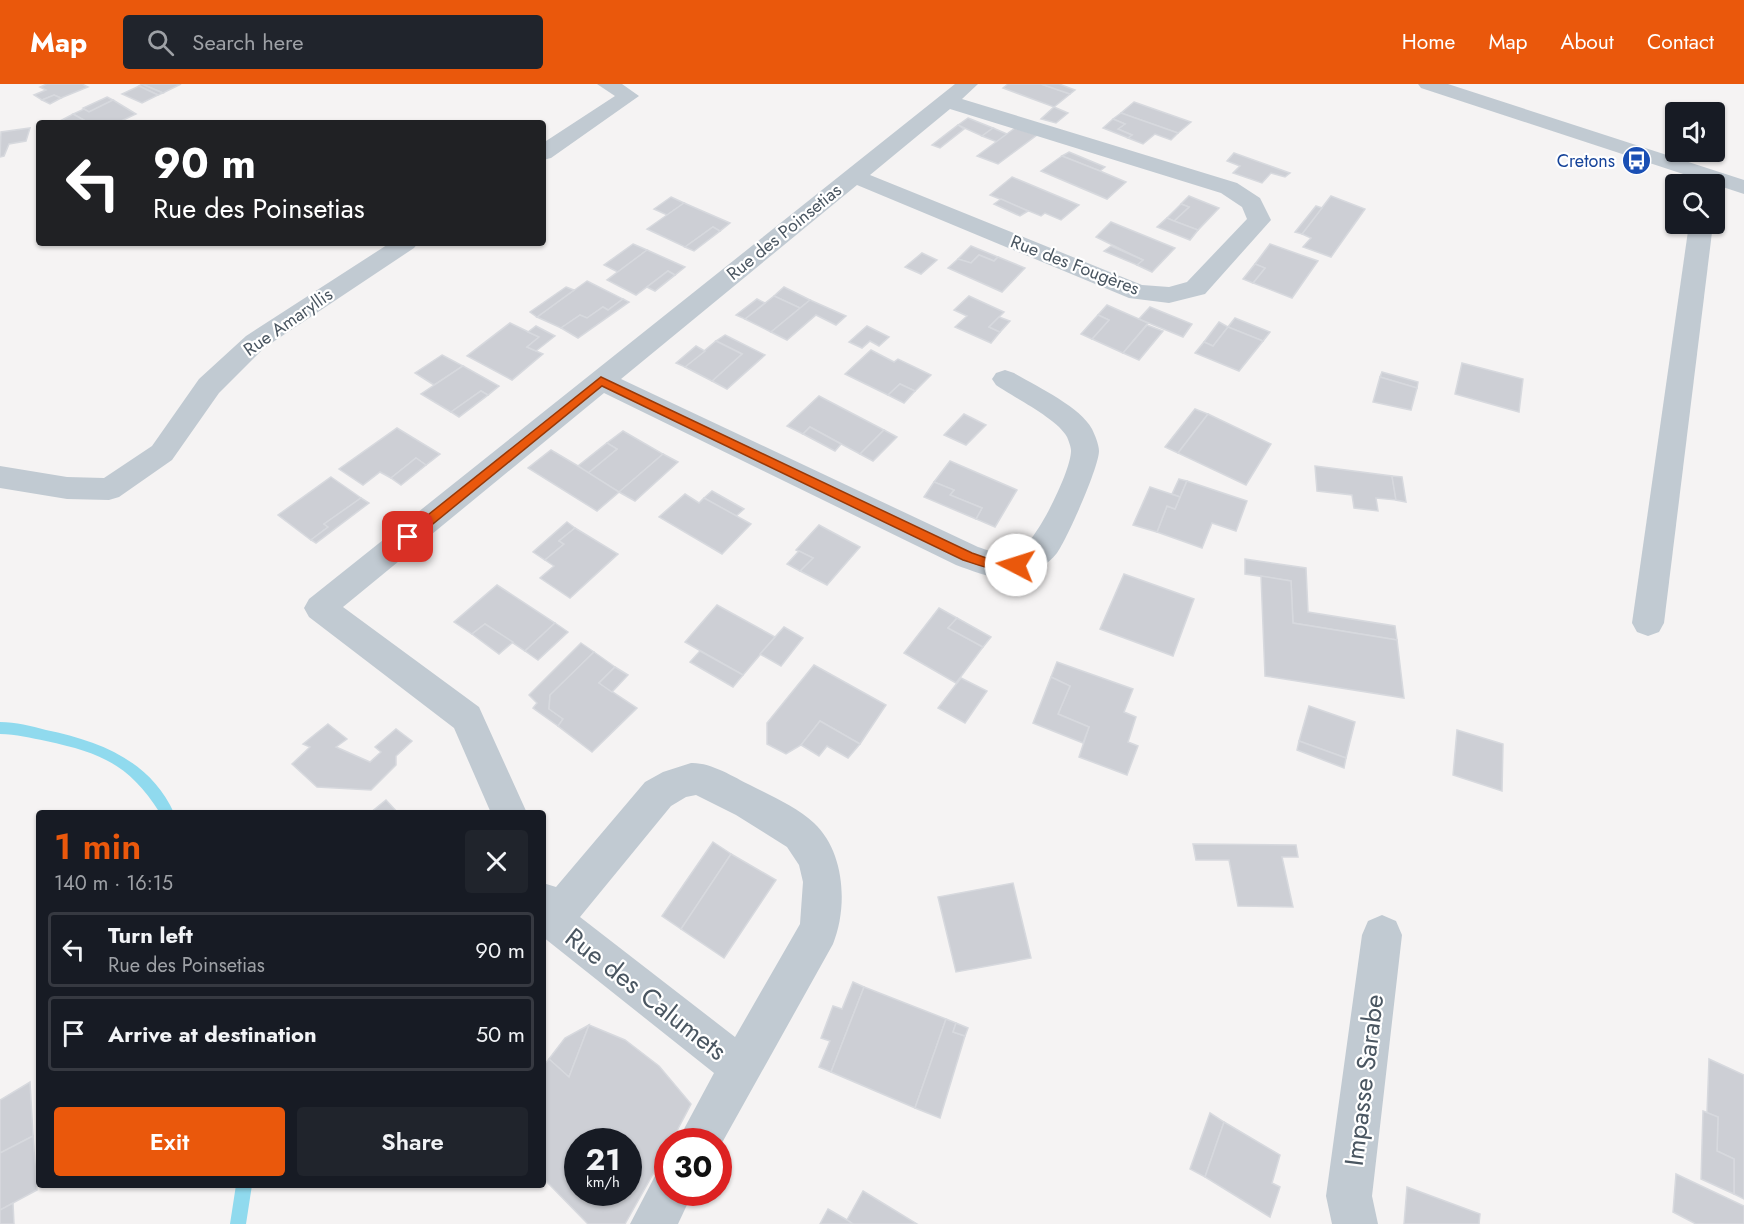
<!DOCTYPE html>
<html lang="en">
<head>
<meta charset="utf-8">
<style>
  :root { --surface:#171b24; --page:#20242c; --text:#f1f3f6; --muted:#9ea1a6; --line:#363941; --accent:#ea580c }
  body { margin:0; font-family:Jost,sans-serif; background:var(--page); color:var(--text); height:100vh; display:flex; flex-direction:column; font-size:22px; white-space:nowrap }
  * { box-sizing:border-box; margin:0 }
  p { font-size:20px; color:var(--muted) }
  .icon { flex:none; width:33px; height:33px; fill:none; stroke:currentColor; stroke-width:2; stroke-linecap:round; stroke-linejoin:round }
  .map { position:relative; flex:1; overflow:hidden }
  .sheet { position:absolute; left:36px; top:726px; width:510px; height:378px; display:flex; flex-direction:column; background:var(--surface); border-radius:6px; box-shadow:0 2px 4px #0004 }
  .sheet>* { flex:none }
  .hud { position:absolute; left:36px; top:36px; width:510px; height:126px; border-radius:6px; box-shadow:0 2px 4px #0004; background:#202124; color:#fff; overflow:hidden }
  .controls { position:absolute; left:1665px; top:18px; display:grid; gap:12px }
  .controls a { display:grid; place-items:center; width:60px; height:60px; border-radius:6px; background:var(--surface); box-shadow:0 2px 4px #0004; font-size:30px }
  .speed { position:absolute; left:564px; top:1044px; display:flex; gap:12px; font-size:30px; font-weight:700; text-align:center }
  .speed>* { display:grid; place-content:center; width:78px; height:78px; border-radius:50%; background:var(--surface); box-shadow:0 2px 4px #0004; line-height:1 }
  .speed small { font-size:15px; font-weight:400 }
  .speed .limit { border:9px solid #d22; background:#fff; color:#111 }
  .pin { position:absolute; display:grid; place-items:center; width:51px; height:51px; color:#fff; margin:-26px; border-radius:12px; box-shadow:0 3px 9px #0006 }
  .me { position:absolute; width:66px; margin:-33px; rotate:275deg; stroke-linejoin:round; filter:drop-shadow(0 0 4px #0008) }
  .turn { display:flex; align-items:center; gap:21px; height:126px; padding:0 18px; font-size:27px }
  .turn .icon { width:78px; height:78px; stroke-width:2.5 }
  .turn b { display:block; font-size:42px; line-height:51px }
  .round { display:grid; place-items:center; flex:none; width:63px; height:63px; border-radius:6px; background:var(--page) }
  .summary { display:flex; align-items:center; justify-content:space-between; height:102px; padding:0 18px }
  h1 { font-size:36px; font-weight:600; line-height:45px; color:var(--accent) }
  .button { display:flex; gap:12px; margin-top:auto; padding:12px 18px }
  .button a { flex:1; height:69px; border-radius:6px; background:var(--accent); color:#fff; font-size:24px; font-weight:600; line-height:69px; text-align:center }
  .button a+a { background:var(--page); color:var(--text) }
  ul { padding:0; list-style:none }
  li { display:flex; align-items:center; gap:18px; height:75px; margin:0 12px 9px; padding:0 6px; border:3px solid var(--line); border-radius:6px }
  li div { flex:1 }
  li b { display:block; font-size:22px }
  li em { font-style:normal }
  header { display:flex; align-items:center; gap:36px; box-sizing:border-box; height:84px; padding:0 30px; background:var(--accent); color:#fff }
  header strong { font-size:28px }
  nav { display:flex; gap:33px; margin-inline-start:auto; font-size:21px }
  .search { width:420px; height:54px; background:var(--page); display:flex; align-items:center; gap:15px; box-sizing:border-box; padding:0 21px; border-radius:6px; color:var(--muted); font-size:22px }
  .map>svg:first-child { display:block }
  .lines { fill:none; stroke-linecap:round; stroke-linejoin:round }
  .stream { fill:#90daee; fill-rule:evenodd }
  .building { fill:#cdcfd5; stroke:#d7d9de; stroke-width:1.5; fill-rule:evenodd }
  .street { fill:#c1cad2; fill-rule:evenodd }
  .route { fill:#ea580c; stroke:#983908; stroke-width:1.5 }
  .labels { text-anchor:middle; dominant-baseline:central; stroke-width:4.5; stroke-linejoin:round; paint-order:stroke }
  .far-transit-label { font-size:18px; fill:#164399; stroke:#fff; text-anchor:end }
  .far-street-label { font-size:18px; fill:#4a5661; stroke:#fff }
  .near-street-label { font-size:26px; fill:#4a5661; stroke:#fff }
</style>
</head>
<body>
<header>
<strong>Map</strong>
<div class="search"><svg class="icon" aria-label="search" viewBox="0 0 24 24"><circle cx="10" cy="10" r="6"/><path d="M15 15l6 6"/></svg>Search here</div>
<nav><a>Home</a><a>Map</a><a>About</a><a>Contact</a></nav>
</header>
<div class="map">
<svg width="1744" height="1140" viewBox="0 0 1744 1140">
  <rect width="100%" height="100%" fill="#f5f3f3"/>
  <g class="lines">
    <g class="stream">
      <path d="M0 638C16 638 31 642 46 646 99 657 150 676 174 729H160C129 680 101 669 46 657 31 654 16 650 0 650Z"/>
      <path d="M236 1101H252L246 1140H230Z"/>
    </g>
  </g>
  <g class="building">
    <path d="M47 0H82L88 3 61 14 54 11 42 16 34 11 46 6 40 3Z"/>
    <path d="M142 0H181L163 9Z"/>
    <path d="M142 0 163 9 158 11 139 2Z"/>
    <path d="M1008 0H1041L1070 10 1054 23 1003 4Z"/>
    <path d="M1041 0H1059L1075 6 1070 10Z"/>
    <path d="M139 2 158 11 142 19 122 10Z"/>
    <path d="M54 11 61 14 50 20 42 16Z"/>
    <path d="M107 13 113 16 89 28 83 24Z"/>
    <path d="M113 16 136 30 117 39H89L73 30 84 25 89 28Z"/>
    <path d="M1134 18 1191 38 1178 49 1121 29Z"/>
    <path d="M1054 23 1068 29 1056 39 1041 35Z"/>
    <path d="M1121 29 1178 49 1171 56 1155 50 1143 60 1128 54 1132 51 1118 45 1125 40 1113 35Z"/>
    <path d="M73 30 89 39 60 37Z"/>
    <path d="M968 34 993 44 982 52 958 41Z"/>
    <path d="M1113 35 1125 40 1118 45 1132 51 1128 54 1103 44Z"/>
    <path d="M958 41 964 45 940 64 932 61Z"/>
    <path d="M30 44 26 57 9 60 4 72 0 73 1 48Z"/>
    <path d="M993 44 1007 50 997 58 982 52Z"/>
    <path d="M1015 44 1037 51 998 80 977 72Z"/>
    <path d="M1069 68 1105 83 1100 87 1062 72Z"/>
    <path d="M1234 69 1290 89 1285 93 1271 89 1262 99 1233 89 1240 82 1227 77Z"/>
    <path d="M1062 72 1100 87 1126 98 1107 115 1041 87Z"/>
    <path d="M1012 93 1079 121 1061 136 1045 129 1041 132 990 111Z"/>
    <path d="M1189 112 1219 124 1198 146 1174 137 1189 123 1181 120Z"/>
    <path d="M1331 112 1365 125 1331 173 1303 163 1311 154 1302 150Z"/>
    <path d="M671 113 684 119 667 131 654 125Z"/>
    <path d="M1001 115 1028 127 1020 132 994 120Z"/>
    <path d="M684 119 730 139 720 147 713 143 685 163 647 145Z"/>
    <path d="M1181 120 1189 123 1174 137 1167 134Z"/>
    <path d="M1316 122 1322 124 1302 150 1295 148Z"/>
    <path d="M1167 134 1174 137 1198 146 1190 156 1157 143Z"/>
    <path d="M1111 138 1175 164 1152 188 1137 181 1143 176 1096 153Z"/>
    <path d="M713 143 720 147 694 167 685 163Z"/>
    <path d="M633 160 647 166 618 188 604 181Z"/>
    <path d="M1270 160 1318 177 1292 214 1253 199 1265 184 1255 180Z"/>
    <path d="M971 162 998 173 994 177 979 171 971 179 958 175Z"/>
    <path d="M1111 162 1143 176 1137 181 1104 167Z"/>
    <path d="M647 166 685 183 675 191 668 187 636 211 607 196Z"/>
    <path d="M922 169 937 176 921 190 905 183Z"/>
    <path d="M979 171 994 177 998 173 1025 184 1002 208 948 184 958 175 971 179Z"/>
    <path d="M1255 180 1265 184 1253 199 1243 195Z"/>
    <path d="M668 187 675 191 655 207 647 203Z"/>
    <path d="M587 197 623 215 608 226 603 223 587 234 580 231 561 244 537 233Z"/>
    <path d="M566 203 574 206 537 233 530 228Z"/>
    <path d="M784 203 810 216 800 224 774 212Z"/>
    <path d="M774 212 800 224 771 248 745 235Z"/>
    <path d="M969 212 1004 228 989 243 1000 248 991 259 955 243 967 232 954 226Z"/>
    <path d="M623 215 629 218 578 254 561 244 580 231 587 234 603 223 608 226Z"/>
    <path d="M757 215 765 219 745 235 736 231Z"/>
    <path d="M810 216 846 232 836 241 816 231 787 256 771 248Z"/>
    <path d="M1107 221 1148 239 1123 269 1092 255 1109 236 1098 231Z"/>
    <path d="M1150 223 1192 240 1183 253 1139 235Z"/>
    <path d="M1098 231 1109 236 1092 255 1081 250Z"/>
    <path d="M999 233 1010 237 1000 248 989 243Z"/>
    <path d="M1235 234 1270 248 1263 257 1228 243Z"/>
    <path d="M1219 238 1228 243 1213 262 1204 258Z"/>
    <path d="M510 239 539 253 527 263 543 270 512 296 467 272Z"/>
    <path d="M1147 241 1163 247 1139 276 1123 269Z"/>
    <path d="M536 242 555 252 536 267 527 263 539 253 528 248Z"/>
    <path d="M867 242 889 253 879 262 870 257 862 264 849 258Z"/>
    <path d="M1228 243 1263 257 1239 287 1195 269 1204 258 1213 262Z"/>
    <path d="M725 251 765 271 727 305 712 297 742 270 716 257Z"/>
    <path d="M716 257 742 270 712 297 685 283Z"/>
    <path d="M696 262 705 267 685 283 676 279Z"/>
    <path d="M871 266 894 278 898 275 931 291 915 307 900 300 888 311 845 290Z"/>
    <path d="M442 271 463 282 434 301 415 289Z"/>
    <path d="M1462 279 1523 295 1519 328 1455 310Z"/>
    <path d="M463 282 499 302 488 311 481 307 451 328 421 310Z"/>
    <path d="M1382 288 1418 298 1417 304 1380 293Z"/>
    <path d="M1380 293 1417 304 1411 326 1373 318Z"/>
    <path d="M900 300 915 307 904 319 888 311Z"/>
    <path d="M481 307 488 311 459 333 451 328Z"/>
    <path d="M819 312 884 346 860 370 810 343 803 350 787 342Z"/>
    <path d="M1195 325 1208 330 1178 369 1165 363Z"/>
    <path d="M964 330 986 341 966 361 944 351Z"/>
    <path d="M1208 330 1271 360 1246 401 1178 369Z"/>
    <path d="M810 343 841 360 835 367 803 350Z"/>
    <path d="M397 344 440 370 426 381 416 374 391 394 380 388 363 401 339 385Z"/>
    <path d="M884 346 897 353 873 377 860 370Z"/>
    <path d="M623 347 663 370 619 408 588 389 617 365 607 359Z"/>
    <path d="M607 359 617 365 588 389 578 382Z"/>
    <path d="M551 366 578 382 619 408 597 427 528 384Z"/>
    <path d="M663 370 678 378 635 417 619 408Z"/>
    <path d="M416 374 426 381 401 401 391 394Z"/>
    <path d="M950 377 1017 406 995 443 976 435 982 424 950 411 954 406 934 398Z"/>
    <path d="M1315 382 1392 392 1396 416 1376 414 1378 427 1354 424 1352 411 1317 407Z"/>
    <path d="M1392 392 1402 393 1406 418 1396 416Z"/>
    <path d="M331 393 361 414 324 440 328 443 311 456 278 431Z"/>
    <path d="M1179 395 1187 397 1180 413 1172 410Z"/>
    <path d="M1187 397 1247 417 1236 447 1212 439 1202 464 1157 448 1167 422 1175 425Z"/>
    <path d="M934 398 954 406 950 411 982 424 976 435 924 413Z"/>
    <path d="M1150 403 1180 413 1175 425 1167 422 1157 448 1133 441Z"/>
    <path d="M712 407 744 425 736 432 704 414Z"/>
    <path d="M685 410 699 419 704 414 751 440 722 470 659 433Z"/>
    <path d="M361 414 369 419 316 459 311 456 328 443 324 440Z"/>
    <path d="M567 438 575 444 559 457 564 460 545 476 533 468Z"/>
    <path d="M819 441 860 463 827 501 800 487 813 474 796 466Z"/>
    <path d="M575 444 618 470 570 514 540 494 554 482 545 476 564 460 559 457Z"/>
    <path d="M799 467 813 474 800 487 787 480Z"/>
    <path d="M1245 475 1306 484 1308 528 1395 542 1397 556 1293 539 1291 497 1245 490Z"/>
    <path d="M1124 490 1194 515 1173 572 1100 545Z"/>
    <path d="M1261 492 1291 497 1293 539 1397 556 1404 614 1265 592Z"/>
    <path d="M497 501 555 539 525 567 485 540 472 550 454 538Z"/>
    <path d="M717 521 775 553 743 591 685 558Z"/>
    <path d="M939 524 957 534 948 544 983 563 956 599 904 569Z"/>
    <path d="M957 534 991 553 983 563 948 544Z"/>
    <path d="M555 539 568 548 538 576 525 567Z"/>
    <path d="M485 540 513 558 499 570 472 550Z"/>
    <path d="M784 543 803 554 781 582 760 570Z"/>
    <path d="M581 559 594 568 550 611 549 625 563 635 558 642 533 624 537 619 529 611Z"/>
    <path d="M700 567 743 591 733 603 690 578Z"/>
    <path d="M594 568 615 583 599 599 637 624 592 668 558 642 563 635 549 625 550 611Z"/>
    <path d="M1057 578 1133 605 1124 628 1136 633 1128 658 1138 662 1127 691 1079 673 1089 643 1058 630 1070 602 1051 593Z"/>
    <path d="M814 581 886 621 860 660 820 637 801 661 786 670 767 660V639Z"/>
    <path d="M615 583 628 591 612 608 599 599Z"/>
    <path d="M1051 593 1070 602 1058 630 1089 643 1083 659 1033 639Z"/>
    <path d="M961 594 987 607 965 639 938 624Z"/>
    <path d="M1309 622 1355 638 1346 674 1299 657Z"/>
    <path d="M820 637 860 660 848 674 827 662 819 672 801 661Z"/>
    <path d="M328 640 347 655 336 663 370 678 381 668 375 663 396 645 412 657 396 672V681L371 706 317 703 292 680 310 663 303 660Z"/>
    <path d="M1457 646 1503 660 1502 707 1453 691Z"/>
    <path d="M1299 657 1346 674 1344 684 1297 666Z"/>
    <path d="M386 716 398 729H370Z"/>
    <path d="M713 758 731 770 681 845 662 832Z"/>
    <path d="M1193 760 1296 761 1298 773H1282L1293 823 1238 822 1229 776H1196Z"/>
    <path d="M731 770 776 796 724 874 681 845Z"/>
    <path d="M1013 799 1031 874 956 888 938 813Z"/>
    <path d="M853 898 864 903 831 988 819 983 830 957 821 954 833 922 842 925Z"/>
    <path d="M864 903 946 935 915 1024 831 988Z"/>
    <path d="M946 935 956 939 953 948 965 952 940 1034 915 1024Z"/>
    <path d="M956 939 968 944 965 952 953 948Z"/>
    <path d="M589 941 569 993 549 975 565 954Z"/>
    <path d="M589 941 625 956 659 982 691 1020 671 1058H668V1063L625 1140H588L543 1094V982L549 975 569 993ZM578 1058H628V1108H578Z"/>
    <path d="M1709 975 1744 991V1115L1734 1110V1075L1717 1067 1718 1033 1707 1029Z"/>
    <path d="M30 998 33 1052 0 1069V1016Z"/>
    <path d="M1703 1027 1718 1033 1717 1067 1734 1075V1110L1701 1095Z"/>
    <path d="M1210 1029 1224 1038 1205 1093 1190 1085Z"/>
    <path d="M1224 1038 1280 1071 1272 1099 1280 1103 1270 1133 1205 1093Z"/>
    <path d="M33 1052 37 1106 0 1126V1069Z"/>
    <path d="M1676 1090 1744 1122V1140H1696L1673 1128Z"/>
    <path d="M1407 1103 1480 1130 1479 1140H1404Z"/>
    <path d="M863 1107 917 1140H853L847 1136Z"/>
    <path d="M13 1119 14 1140H0V1126Z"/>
    <path d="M828 1125 847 1136 853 1140H820Z"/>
  </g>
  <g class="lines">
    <g class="street">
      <path d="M597 0H622L639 12 551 74 543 76V59L615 12Z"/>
      <path d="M955 0H978L962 15 1237 99 1260 114 1271 136 1205 210 1169 219 1129 214 857 101 621 295 978 463C992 468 1009 473 1022 464 1038 454 1072 385 1071 366 1071 363 1068 355 1067 353 1058 335 1013 313 996 301L992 295 996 289 1005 286 1014 289C1036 302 1081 323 1092 345 1095 351 1099 361 1099 367 1099 383 1067 455 1057 469 1048 481 1032 489 1018 492 997 498 976 488 956 481L604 309 343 523 479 623 527 729H491L454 644 309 533 304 524 309 515ZM950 25 1221 109 1242 123 1247 135 1187 198 1169 203 1142 201 870 91Z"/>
      <path d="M1418 0H1448L1744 96V110L1421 4Z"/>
      <path d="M1689 140H1713L1664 539 1659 548 1648 552 1637 548 1632 539Z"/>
      <path d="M390 159H418L414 164 264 264 219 309 172 376 119 413 109 416 67 415 0 404V382L67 393 104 394 152 362 199 295 246 252Z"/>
      <path d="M691 679C710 678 734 693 750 701 771 712 797 723 814 739 845 768 848 823 833 860L718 1066V1058H677L714 989 543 853V799L556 803 645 698 663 688ZM696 711 736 731 787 763 799 781 803 798 800 840 735 953 580 833 671 722 686 713Z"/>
      <path d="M1382 831 1396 837 1402 851 1372 1112 1378 1140H1332L1326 1112 1362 851 1368 837Z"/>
      <path d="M668 1087V1108H693L678 1140H630L655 1092Z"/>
    </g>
  </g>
  <path class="route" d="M601 293 972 469 992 476H1016L1022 481C1012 495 976 480 963 476L602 302 412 457H404V450Z"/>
  <defs>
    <symbol id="bus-disc" viewBox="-11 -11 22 22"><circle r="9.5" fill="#1a4fb4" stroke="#fff"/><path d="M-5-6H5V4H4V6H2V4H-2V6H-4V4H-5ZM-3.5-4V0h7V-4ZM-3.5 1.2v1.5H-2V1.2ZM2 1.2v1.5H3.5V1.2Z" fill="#fff"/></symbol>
  </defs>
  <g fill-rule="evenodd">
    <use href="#bus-disc" x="1620" y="60" width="33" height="33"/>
  </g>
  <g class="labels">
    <g class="far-transit-label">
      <text x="1615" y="77">Cretons</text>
    </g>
    <g class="far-street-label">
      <text transform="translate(784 148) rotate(-39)">Rue des Poinsetias</text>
      <text transform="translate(1075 181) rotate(21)">Rue des Fougères</text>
      <text transform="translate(288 238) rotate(-35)">Rue Amaryllis</text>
    </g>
    <g class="near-street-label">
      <text transform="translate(646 910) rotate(38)">Rue des Calumets</text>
      <text transform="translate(1364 996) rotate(-83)">Impasse Sarabe</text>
    </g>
  </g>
</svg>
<div class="controls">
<a><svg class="icon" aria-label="sound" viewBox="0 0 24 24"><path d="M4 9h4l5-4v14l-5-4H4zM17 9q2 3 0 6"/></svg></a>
<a><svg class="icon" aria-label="search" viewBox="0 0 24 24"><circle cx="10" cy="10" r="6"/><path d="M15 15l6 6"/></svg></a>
</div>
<div class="speed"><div>21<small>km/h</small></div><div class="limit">30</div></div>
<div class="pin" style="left:408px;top:453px;background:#d93025"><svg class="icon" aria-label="arrive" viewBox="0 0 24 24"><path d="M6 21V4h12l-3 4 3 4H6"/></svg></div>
<svg class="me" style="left:1016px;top:481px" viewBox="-20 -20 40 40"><circle r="19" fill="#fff"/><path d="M0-13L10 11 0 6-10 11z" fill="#ea580c"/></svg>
<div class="hud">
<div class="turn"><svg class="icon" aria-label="left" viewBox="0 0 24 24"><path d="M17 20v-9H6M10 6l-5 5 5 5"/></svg><div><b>90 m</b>Rue des Poinsetias</div></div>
</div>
<section class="sheet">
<div class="summary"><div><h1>1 min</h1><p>140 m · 16:15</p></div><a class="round"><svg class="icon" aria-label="close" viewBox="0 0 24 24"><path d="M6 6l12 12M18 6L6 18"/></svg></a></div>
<ul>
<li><svg class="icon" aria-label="left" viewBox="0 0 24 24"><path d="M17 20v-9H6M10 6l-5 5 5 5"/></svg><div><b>Turn left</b><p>Rue des Poinsetias</p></div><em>90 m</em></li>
<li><svg class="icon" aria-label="arrive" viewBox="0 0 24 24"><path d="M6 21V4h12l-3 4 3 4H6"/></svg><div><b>Arrive at destination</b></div><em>50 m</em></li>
</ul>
<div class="button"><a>Exit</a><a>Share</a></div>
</section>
</div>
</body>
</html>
